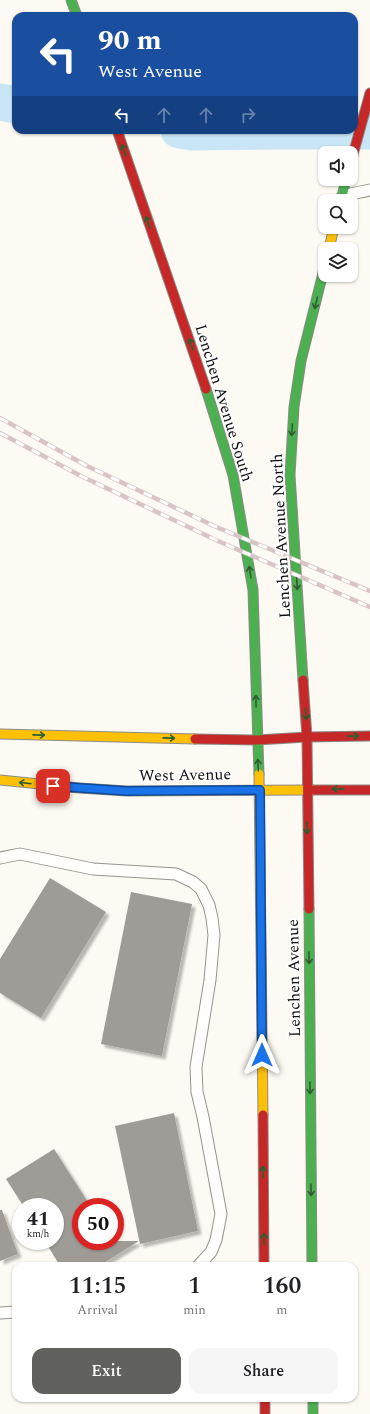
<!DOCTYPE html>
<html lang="en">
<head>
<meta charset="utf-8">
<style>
  :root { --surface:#fff; --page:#f6f6f6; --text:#202124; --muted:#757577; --accent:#61615e }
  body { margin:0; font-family:Spectral,serif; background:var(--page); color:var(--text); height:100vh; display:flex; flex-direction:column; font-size:15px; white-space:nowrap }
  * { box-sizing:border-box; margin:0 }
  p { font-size:13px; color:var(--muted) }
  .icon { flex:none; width:22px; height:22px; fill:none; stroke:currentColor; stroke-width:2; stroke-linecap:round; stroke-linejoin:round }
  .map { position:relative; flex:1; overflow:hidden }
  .side { position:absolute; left:12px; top:1262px; width:346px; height:140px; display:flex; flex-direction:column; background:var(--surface); border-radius:12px; box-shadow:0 1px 3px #0004 }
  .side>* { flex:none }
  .banner { position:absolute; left:12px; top:12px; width:346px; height:122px; border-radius:12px; box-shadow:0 1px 3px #0004; background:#1a4fa0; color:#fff; overflow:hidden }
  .buttons { position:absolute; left:318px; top:146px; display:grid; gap:8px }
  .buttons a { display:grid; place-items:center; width:40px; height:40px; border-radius:8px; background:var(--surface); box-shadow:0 1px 3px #0004; font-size:20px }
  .speed { position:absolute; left:12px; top:1198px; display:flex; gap:8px; font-size:20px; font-weight:700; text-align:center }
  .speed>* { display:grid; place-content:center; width:52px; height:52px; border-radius:50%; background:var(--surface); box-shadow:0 1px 3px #0004; line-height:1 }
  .speed small { font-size:10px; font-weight:400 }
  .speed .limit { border:6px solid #d22; background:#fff; color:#111 }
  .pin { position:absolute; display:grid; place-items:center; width:34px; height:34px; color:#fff; margin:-17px; border-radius:8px; box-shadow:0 2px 6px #0006 }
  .me { position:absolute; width:44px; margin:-22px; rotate:0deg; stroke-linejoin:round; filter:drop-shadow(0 0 3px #0008) }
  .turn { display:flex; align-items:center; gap:14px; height:84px; padding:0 20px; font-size:18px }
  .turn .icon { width:52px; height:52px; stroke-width:2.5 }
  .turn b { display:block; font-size:28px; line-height:34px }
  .lanes { display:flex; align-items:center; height:38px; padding:0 20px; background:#0003; justify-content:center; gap:20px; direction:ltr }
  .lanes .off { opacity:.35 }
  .eta { display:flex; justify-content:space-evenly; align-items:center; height:68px; text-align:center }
  .eta b { font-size:24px; font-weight:600; line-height:28px }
  .button { display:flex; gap:8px; margin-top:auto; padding:8px 20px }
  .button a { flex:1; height:46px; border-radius:12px; background:var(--accent); color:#fff; font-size:16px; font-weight:600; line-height:46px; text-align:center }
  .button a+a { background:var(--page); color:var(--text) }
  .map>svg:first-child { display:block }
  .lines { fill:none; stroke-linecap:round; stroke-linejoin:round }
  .river { stroke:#c8e6f6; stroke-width:37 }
  .building { fill:#9f9c98; filter:url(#shadow) }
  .lane-casing { stroke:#959491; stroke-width:13 }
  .fast-casing { stroke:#8c8b87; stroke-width:11 }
  .slow-casing { stroke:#8c8b87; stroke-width:11 }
  .jam-casing { stroke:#8c8b87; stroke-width:11 }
  .lane { stroke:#fffefd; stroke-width:11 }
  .fast { stroke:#4caf50; stroke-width:9 }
  .slow { stroke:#ffc107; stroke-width:9 }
  .jam { stroke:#c62828; stroke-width:9 }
  .rail-casing { stroke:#d8c4c5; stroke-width:4.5 }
  .rail { stroke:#fff; stroke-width:3; stroke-dasharray:9; stroke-linecap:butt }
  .oneway { stroke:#2d5e2f }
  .route-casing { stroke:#114b97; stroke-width:10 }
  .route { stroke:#1a73e8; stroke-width:7 }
  .labels { text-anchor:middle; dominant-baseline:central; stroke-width:4; stroke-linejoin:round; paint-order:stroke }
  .street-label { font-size:16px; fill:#0e0e0e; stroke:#fff }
</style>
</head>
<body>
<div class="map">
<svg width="370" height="1414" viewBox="0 0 370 1414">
  <defs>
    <filter id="shadow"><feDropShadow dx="3.5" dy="3.5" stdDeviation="1" flood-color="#0004"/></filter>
  </defs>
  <rect width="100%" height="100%" fill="#fcfaf2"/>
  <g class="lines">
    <g class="river">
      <path d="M0 102 16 105"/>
      <path d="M179 130 192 132 280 131H370"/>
    </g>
  </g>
  <g class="building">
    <path d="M50 878 106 912 41 1018 0 993V959Z"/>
    <path d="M131 892 192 904 162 1056 101 1044Z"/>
    <path d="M174 1113 198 1231 140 1244 115 1126Z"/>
    <path d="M54 1149 91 1207H81V1241H139L99 1266H60L45 1241H55V1207H24L6 1179Z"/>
    <path d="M0 1210H2L18 1254 0 1261Z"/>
  </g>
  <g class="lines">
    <defs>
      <g id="lane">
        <path d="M341 198 351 194 370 190"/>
        <path d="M0 858 20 854 93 869 176 874 193 882 201 889 209 905 212 918 214 935 210 980 196 1067 197 1092 203 1117 221 1214 216 1240 211 1252 198 1266"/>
        <path d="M0 1313 16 1312"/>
      </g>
      <g id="fast">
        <path d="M71 0 77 16"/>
        <path d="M341 201 346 179"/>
        <path d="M206 389 233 475 253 590 259 774"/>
        <path d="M303 680 290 475 294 407 301 361 325 265"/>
        <path d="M309 909 312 1266"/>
        <path d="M313 1398V1414"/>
      </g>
      <g id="slow">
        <path d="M329 249 334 227"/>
        <path d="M0 734 195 739"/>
        <path d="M259 774 263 1115"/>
        <path d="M0 780 79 788 127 791 313 790"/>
      </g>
      <g id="jam">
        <path d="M117 130 206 389"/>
        <path d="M351 162 370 93"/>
        <path d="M303 680 307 737 309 909"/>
        <path d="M195 739 257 740 307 737 370 736"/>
        <path d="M313 790H370"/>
        <path d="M263 1115 264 1266"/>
        <path d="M265 1398V1414"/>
      </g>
    </defs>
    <use href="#lane" class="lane-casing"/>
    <use href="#fast" class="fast-casing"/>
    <use href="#slow" class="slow-casing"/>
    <use href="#jam" class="jam-casing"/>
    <use href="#lane" class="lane"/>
    <use href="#fast" class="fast"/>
    <use href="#slow" class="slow"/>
    <use href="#jam" class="jam"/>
    <defs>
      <g id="rail">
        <path d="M0 418 87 466 214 526 370 591"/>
        <path d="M0 433 81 476 218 541 370 607"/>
      </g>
    </defs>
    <use href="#rail" class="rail-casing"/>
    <use href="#rail" class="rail"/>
  </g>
  <defs><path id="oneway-shaft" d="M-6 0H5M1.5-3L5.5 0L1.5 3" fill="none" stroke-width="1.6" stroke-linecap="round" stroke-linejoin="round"/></defs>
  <g class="oneway">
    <use href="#oneway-shaft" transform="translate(124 150) rotate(-109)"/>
    <use href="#oneway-shaft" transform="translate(148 222) rotate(-109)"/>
    <use href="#oneway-shaft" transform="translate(316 303) rotate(104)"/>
    <use href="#oneway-shaft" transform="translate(191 344) rotate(-109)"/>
    <use href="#oneway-shaft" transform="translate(292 430) rotate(93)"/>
    <use href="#oneway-shaft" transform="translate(250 572) rotate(-100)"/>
    <use href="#oneway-shaft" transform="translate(297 584) rotate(86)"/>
    <use href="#oneway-shaft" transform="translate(256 701) rotate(-91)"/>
    <use href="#oneway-shaft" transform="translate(306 714) rotate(86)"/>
    <use href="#oneway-shaft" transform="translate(39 735) rotate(1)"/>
    <use href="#oneway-shaft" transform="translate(353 736) rotate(-1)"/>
    <use href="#oneway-shaft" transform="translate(169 738) rotate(1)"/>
    <use href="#oneway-shaft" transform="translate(258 765) rotate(-93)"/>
    <use href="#oneway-shaft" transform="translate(25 783) rotate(-173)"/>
    <use href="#oneway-shaft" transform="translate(338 789) rotate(-179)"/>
    <use href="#oneway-shaft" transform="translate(307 828) rotate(89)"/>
    <use href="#oneway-shaft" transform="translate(309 958) rotate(89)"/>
    <use href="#oneway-shaft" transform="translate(310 1088) rotate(89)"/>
    <use href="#oneway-shaft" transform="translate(263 1172) rotate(-90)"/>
    <use href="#oneway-shaft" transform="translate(311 1190) rotate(89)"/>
    <use href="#oneway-shaft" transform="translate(264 1239) rotate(-91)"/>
  </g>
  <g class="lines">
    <defs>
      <path id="route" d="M53 786 126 791 260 790 262 1055"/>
    </defs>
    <use href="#route" class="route-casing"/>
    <use href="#route" class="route"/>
  </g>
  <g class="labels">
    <g class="street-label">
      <text transform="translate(224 403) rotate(73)">Lenchen Avenue South</text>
      <text transform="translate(281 536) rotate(-93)">Lenchen Avenue North</text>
      <text transform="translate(185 775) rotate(-1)">West Avenue</text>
      <text transform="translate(294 978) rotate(-91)">Lenchen Avenue</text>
    </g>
  </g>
</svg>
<div class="buttons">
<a><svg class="icon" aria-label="sound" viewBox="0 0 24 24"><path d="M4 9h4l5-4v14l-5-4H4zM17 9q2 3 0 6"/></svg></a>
<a><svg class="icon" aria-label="search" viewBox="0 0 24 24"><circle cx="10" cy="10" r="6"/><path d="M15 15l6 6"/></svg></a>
<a><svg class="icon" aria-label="layers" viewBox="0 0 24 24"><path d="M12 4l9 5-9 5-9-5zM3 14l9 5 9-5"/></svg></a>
</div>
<div class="speed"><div>41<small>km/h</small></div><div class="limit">50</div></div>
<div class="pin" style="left:53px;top:786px;background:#d93025"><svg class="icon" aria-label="arrive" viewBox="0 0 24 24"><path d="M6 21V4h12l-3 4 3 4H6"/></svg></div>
<svg class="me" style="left:262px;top:1055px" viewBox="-20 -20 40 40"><path d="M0-17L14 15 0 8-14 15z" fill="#1a73e8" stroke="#fff" stroke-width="4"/></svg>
<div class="banner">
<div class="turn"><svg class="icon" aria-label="left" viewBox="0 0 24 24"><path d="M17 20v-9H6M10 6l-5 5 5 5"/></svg><div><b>90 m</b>West Avenue</div></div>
<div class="lanes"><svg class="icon" aria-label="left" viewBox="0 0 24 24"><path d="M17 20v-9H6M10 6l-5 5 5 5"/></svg><svg class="icon off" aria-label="ahead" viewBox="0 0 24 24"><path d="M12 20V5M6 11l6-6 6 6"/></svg><svg class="icon off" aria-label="ahead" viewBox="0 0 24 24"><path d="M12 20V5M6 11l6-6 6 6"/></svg><svg class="icon off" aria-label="right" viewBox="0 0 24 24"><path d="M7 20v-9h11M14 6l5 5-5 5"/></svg></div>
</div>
<section class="side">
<div class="eta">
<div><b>11:15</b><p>Arrival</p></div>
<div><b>1</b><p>min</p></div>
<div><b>160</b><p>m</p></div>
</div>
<div class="button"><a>Exit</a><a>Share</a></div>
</section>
</div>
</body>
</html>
